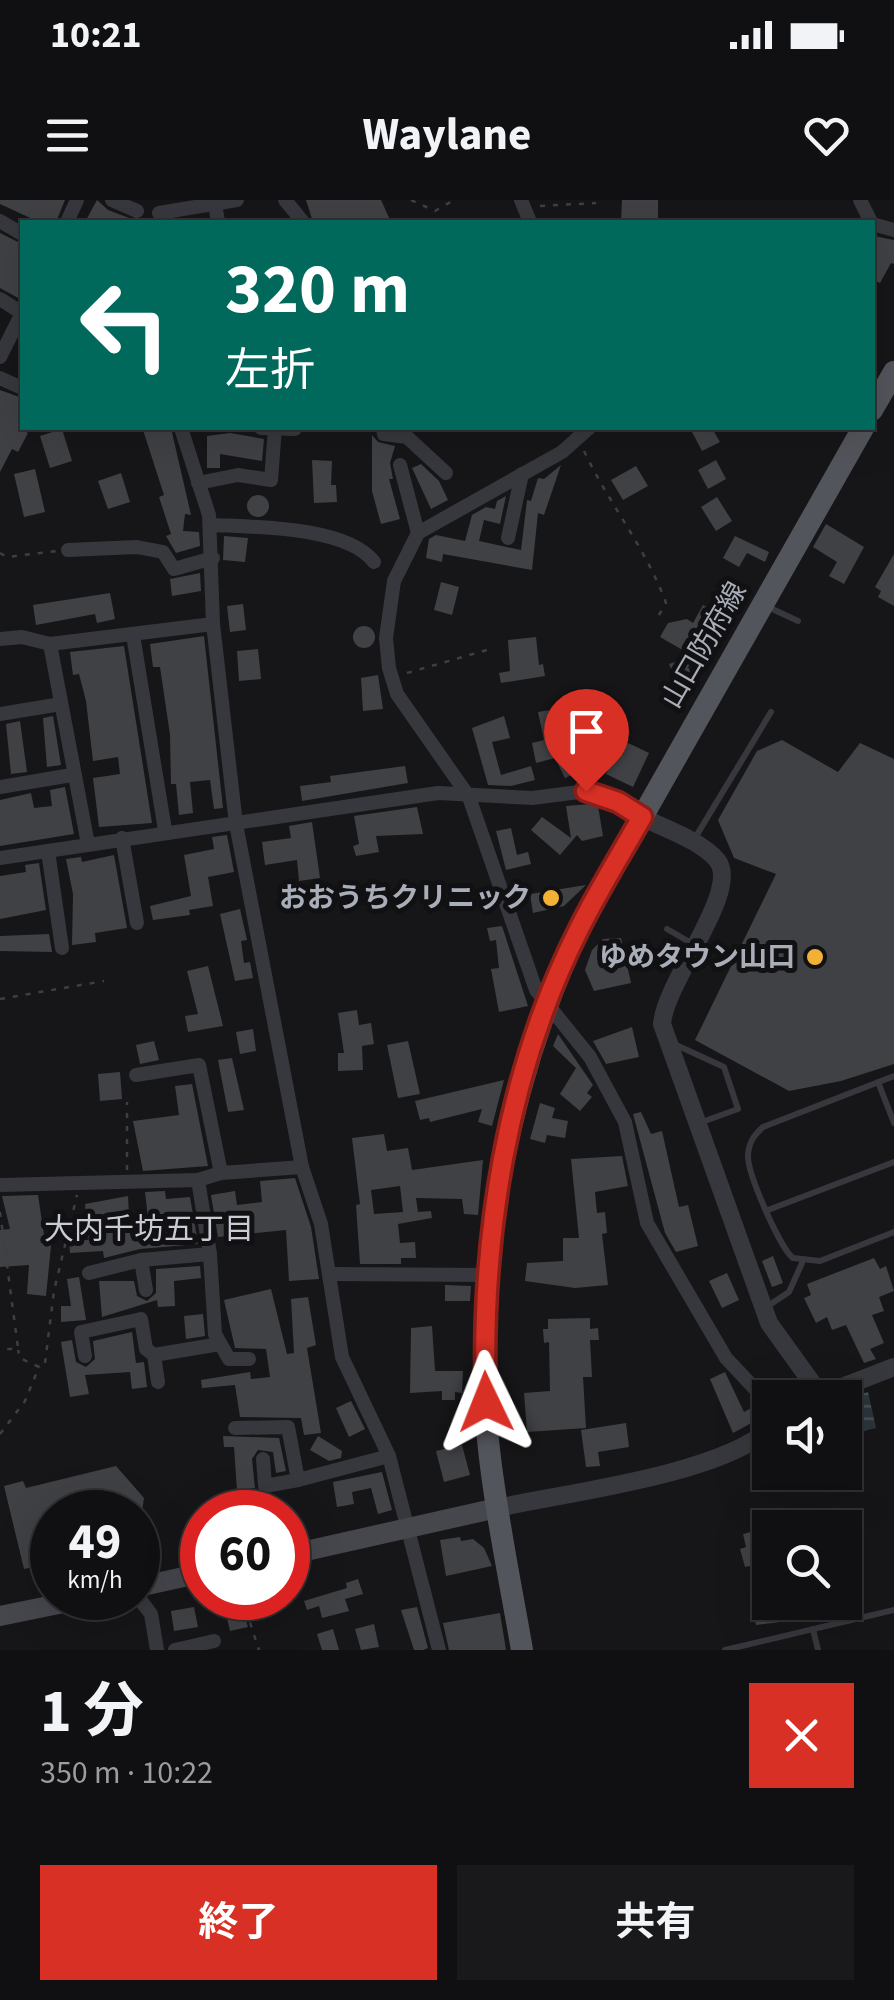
<!DOCTYPE html>
<html lang="ja">
<head>
<meta charset="utf-8">
<style>
  :root { --surface:#101012; --page:#19191b; --text:#f1f3f6; --muted:#9c9d9f; --line:#303032; --accent:#d93025 }
  body { margin:0; font-family:"Source Sans 3","Noto Sans JP",sans-serif; background:var(--page); color:var(--text); height:100vh; display:flex; flex-direction:column; font-size:38px; white-space:nowrap }
  * { box-sizing:border-box; margin:0 }
  p { font-size:32px; color:var(--muted) }
  .icon { flex:none; width:55px; height:55px; fill:none; stroke:currentColor; stroke-width:2; stroke-linecap:round; stroke-linejoin:round }
  .map { position:relative; height:1450px; overflow:hidden }
  .sheet { display:flex; flex-direction:column; background:var(--surface); flex:1 }
  .sheet>* { flex:none }
  .hud { position:absolute; left:20px; top:20px; width:855px; height:210px; border-radius:0px; box-shadow:0 10px 40px #0002,0 0 0 2px var(--line); background:#00695c; color:#fff; overflow:hidden }
  .buttons { position:absolute; left:752px; top:1180px; display:grid; gap:20px }
  .buttons a { display:grid; place-items:center; width:110px; height:110px; border-radius:0px; background:var(--surface); box-shadow:0 10px 40px #0002,0 0 0 2px var(--line); font-size:50px }
  .speed { position:absolute; left:30px; top:1290px; display:flex; gap:20px; font-size:50px; font-weight:700; text-align:center }
  .speed>* { display:grid; place-content:center; width:130px; height:130px; border-radius:50%; background:var(--surface); box-shadow:0 10px 40px #0002,0 0 0 2px var(--line); line-height:1 }
  .speed small { font-size:25px; font-weight:400 }
  .speed .limit { border:15px solid #d22; background:#fff; color:#111 }
  .pin { position:absolute; display:grid; place-items:center; width:85px; height:85px; color:#fff; margin:-102px -42px; border-radius:50% 50% 50% 0; rotate:-45deg; box-shadow:0 0 10px #0007 }
  .pin .icon { rotate:45deg }
  .me { position:absolute; width:110px; margin:-55px; rotate:358deg; stroke-linejoin:round; filter:drop-shadow(0 0 8px #0008) }
  .turn { display:flex; align-items:center; gap:35px; height:210px; padding:0 40px; font-size:45px }
  .turn .icon { width:130px; height:130px; stroke-width:2.5 }
  .turn b { display:block; font-size:70px; line-height:85px }
  .round { display:grid; place-items:center; flex:none; width:105px; height:105px; border-radius:0px; background:var(--page) }
  .overview { display:flex; align-items:center; justify-content:space-between; height:170px; padding:0 40px }
  h1 { font-size:60px; font-weight:700; line-height:75px }
  .cta { display:flex; gap:20px; margin-top:auto; padding:20px 40px }
  .cta a { flex:1; height:115px; border-radius:0px; background:var(--accent); color:#fff; font-size:40px; font-weight:700; line-height:115px; text-align:center }
  .cta a+a { background:var(--page); color:var(--text) }
  .status { display:flex; justify-content:space-between; align-items:center; height:70px; padding:0 50px; background:var(--surface); direction:ltr }
  .status svg { height:28px; fill:currentColor }
  header { display:flex; justify-content:space-between; align-items:center; height:130px; padding:0 40px; background:var(--surface); font-size:45px; font-weight:700 }
  .map>svg:first-child { display:block }
  .water { fill:url(#water-rules) }
  .building { fill:#404145; fill-rule:evenodd }
  .lines { fill:none; stroke-linecap:round; stroke-linejoin:round }
  .path { stroke:#3d3f44; stroke-width:2.5; stroke-dasharray:5 8; stroke-linecap:butt }
  .service { stroke:#37383d; stroke-width:6 }
  .minor { stroke:#37383d; stroke-width:14 }
  .tertiary { stroke:#37383d; stroke-width:18 }
  .secondary { stroke:#45474d; stroke-width:20 }
  .primary { stroke:#53555c; stroke-width:22 }
  .route-casing { stroke:#8d1f18; stroke-width:25 }
  .route { stroke:#d93025; stroke-width:18 }
  .poi-dot { fill:#f2b134; stroke:#111113; stroke-width:4 }
  .labels { text-anchor:middle; dominant-baseline:central; stroke-width:10; stroke-linejoin:round; paint-order:stroke }
  .street-label { font-size:28px; fill:#a8adb8; stroke:#111113 }
  .poi-label { font-size:28px; font-weight:bold; fill:#a8adb8; stroke:#111113; text-anchor:end }
  .neighbourhood-label { font-size:30px; fill:#c9ccd4; stroke:#111113 }
</style>
</head>
<body>
<div class="status"><b>10:21</b><svg viewBox="0 0 49 12"><path d="M0 12V9h3v3zM5 12V6h3v6zM10 12V3h3v9zM15 12V0h3v12zM26 1h20v11H26zM47 4h2v5h-2z"/></svg></div>
<header><svg class="icon" aria-label="menu" viewBox="0 0 24 24"><path d="M4 6h16M4 12h16M4 18h16"/></svg>Waylane<svg class="icon" aria-label="heart" viewBox="0 0 24 24"><path d="M12 20l-8-8c-3-5 5-10 8-4 3-6 11-1 8 4z"/></svg></header>
<div class="map">
<svg width="894" height="1450" viewBox="0 0 894 1450">
  <defs>
    <pattern id="water-rules" width="6" height="5" patternUnits="userSpaceOnUse" patternTransform="scale(2.5)"><rect width="6" height="5" fill="#2c353c"/><path d="M0 2.5h6" fill="none" stroke="#485056"/></pattern>
  </defs>
  <rect width="100%" height="100%" fill="#161618"/>
  <path class="water" d="M868 1192 876 1228 845 1235V1199Z"/>
  <g class="building">
    <path d="M0 0H65L56 22H39L0 4Z"/>
    <path d="M97 0 108 10 140 22H85Z"/>
    <path d="M306 0H381L391 22H313Z"/>
    <path d="M622 0H658V22H621Z"/>
    <path d="M0 33 22 44 20 99 0 88Z"/>
    <path d="M874 36 894 40V64L891 63 880 83 872 79Z"/>
    <path d="M0 190 22 198V230L28 233 18 252 12 249 0 272Z"/>
    <path d="M171 228 191 315 185 314 183 331 199 332 200 346 176 353 166 336 171 334 159 297 164 295 143 230Z"/>
    <path d="M700 228H712L720 242 702 251 692 232Z"/>
    <path d="M62 229 72 261 50 268 40 236Z"/>
    <path d="M230 233 264 239 262 261 220 254V268H207V236Z"/>
    <path d="M372 235 378 242 395 246 390 263 393 279H389L400 319 381 324 372 291Z"/>
    <path d="M312 260 332 261 331 285H336L337 302 314 303Z"/>
    <path d="M716 260 726 279 708 289 698 270Z"/>
    <path d="M421 264 439 281 448 300 431 309 412 268Z"/>
    <path d="M561 265 544 315 538 313 532 370 443 354 442 362 426 358 429 339 436 335 465 341 472 315 486 307 495 309 497 301 506 296 500 324 484 320 479 341 521 350 527 300 531 301 538 278 544 279Z"/>
    <path d="M636 266 648 286 623 300 611 280Z"/>
    <path d="M35 269 45 312 24 317 14 274Z"/>
    <path d="M121 273 130 302 108 309 98 281Z"/>
    <circle cx="258" cy="306" r="11"/>
    <path d="M717 297 732 321 716 331 701 307Z"/>
    <path d="M826 324 864 347 844 384 829 376 837 362 813 347Z"/>
    <path d="M224 336 248 338 245 362 223 360Z"/>
    <path d="M735 336 769 352 765 362 747 353 739 367 723 358Z"/>
    <path d="M894 354V406L878 397 881 391 875 387Z"/>
    <path d="M200 373 201 391 172 396 170 379Z"/>
    <path d="M441 382 459 387 452 415 434 410Z"/>
    <path d="M110 393 115 419 97 423 95 414 36 425 33 405Z"/>
    <path d="M243 404 246 430 230 432 227 406Z"/>
    <path d="M703 405 724 416 688 467 697 485 691 494 678 486 669 464 693 456 660 437 668 423 687 419 693 423Z"/>
    <circle cx="364" cy="437" r="11"/>
    <path d="M204 436 223 608 214 609 210 580 190 582 193 613 179 615 176 584H171L170 535 160 467H153L150 444Z"/>
    <path d="M536 437 539 465 543 464 545 476 501 483 499 473 510 471 508 440Z"/>
    <path d="M124 446 152 623 99 627 93 578 120 574 118 557 93 561 86 501 79 474 73 475 70 452Z"/>
    <path d="M258 449 261 479 239 481 237 451Z"/>
    <path d="M378 475 383 509 363 511 361 478Z"/>
    <path d="M557 509 562 535 569 534 576 559 583 556 589 567 565 578 555 558 536 563 532 543 544 540 538 512Z"/>
    <path d="M53 516 61 565 47 567 43 518Z"/>
    <path d="M504 516 510 538 492 542 501 575 531 566 535 580 511 586 488 585 472 528Z"/>
    <path d="M20 521 27 572 11 574 6 524Z"/>
    <path d="M782 540 838 572 860 543 894 559V864L841 881 789 891 695 840 776 674 734 658 718 620 757 551Z"/>
    <path d="M626 542 649 553 633 587 606 574 620 545Z"/>
    <path d="M405 566 408 583 302 601 300 586 331 582 330 576Z"/>
    <path d="M65 587 74 634 0 646V600L31 593 34 608 52 606 50 590Z"/>
    <path d="M591 604 598 606 603 636 582 641 577 635 560 655 531 630 542 617 571 638 566 606Z"/>
    <path d="M417 607 423 634 376 636 379 652 356 656 353 646 359 644 354 616Z"/>
    <path d="M312 622 320 678 299 681 297 660 265 665 262 642 291 638 289 626Z"/>
    <path d="M511 628 517 655 528 652 531 664 506 670 496 631Z"/>
    <path d="M227 635 234 672 208 677 213 706 189 710 190 715 153 720 150 706 191 696 184 655 214 649 212 637Z"/>
    <path d="M114 655 127 728 95 733 96 742 72 745 73 694 66 659 81 657 82 662Z"/>
    <path d="M39 663 46 710 0 719V676L26 672 25 665Z"/>
    <path d="M586 685 564 706 533 713 530 694Z"/>
    <path d="M240 709 247 740 241 741 244 763 250 762 253 778 235 781 220 714Z"/>
    <path d="M502 726 528 806 499 812 491 769 499 768 496 740 490 741 487 728Z"/>
    <path d="M49 734 52 752 0 751V736Z"/>
    <path d="M621 738 631 783 594 791 585 770 592 750 603 739Z"/>
    <path d="M208 766 223 826 188 832 185 816 198 814 187 771Z"/>
    <path d="M357 810 359 825 371 823 374 844 362 846 363 870 338 871V853H344L338 813Z"/>
    <path d="M632 827 639 857 606 864 593 841Z"/>
    <path d="M253 829 256 851 240 854 236 832Z"/>
    <path d="M558 834 593 885 587 893 592 897 580 911 560 894 576 868 553 846Z"/>
    <path d="M154 841 159 860 140 864 136 845Z"/>
    <path d="M408 841 420 894 398 898 387 845Z"/>
    <path d="M232 858 244 910 228 912 218 860Z"/>
    <path d="M120 872 122 899 100 901 98 874Z"/>
    <path d="M504 880 492 926 478 922 482 909 430 922 429 918 420 920 415 901Z"/>
    <path d="M192 884 208 966 143 971 133 921 179 915 175 886Z"/>
    <path d="M540 903 555 908 552 918 568 921 565 938 547 935 545 943 530 939Z"/>
    <path d="M641 912 651 934 662 931 679 1007 688 1005 698 1046 676 1052 665 1033 633 914Z"/>
    <path d="M384 934 387 951 408 948 412 970 483 960 478 1015 464 1014 462 999 416 998 418 1012 431 1011 432 1018 398 1024 400 1043 415 1042 416 1058H401V1064H360L356 1005 360 1004 352 938ZM400 986 403 1012 374 1014 371 990Z"/>
    <path d="M622 956 628 986 595 992 597 1013 605 1012 607 1033 602 1034 608 1085 575 1088 525 1081 527 1063 563 1061V1038H579L571 959Z"/>
    <path d="M295 978 311 1027 319 1079 289 1081 286 1030 218 1037 211 995 235 991 237 1005 262 1002 260 981Z"/>
    <path d="M165 991 166 999 190 997 198 1044 140 1049 104 1058 103 1051 70 1053 69 1041 88 1040 85 1004 128 996 130 1035H150L145 992Z"/>
    <path d="M38 995 44 1035 52 1036 46 1096 27 1094 29 1065 0 1067V1030L10 1029 2 996Z"/>
    <path d="M773 1056 783 1083 772 1087 762 1061Z"/>
    <path d="M874 1058 880 1069 886 1066 894 1091 879 1097 884 1111 872 1115 884 1143 870 1149 876 1159 864 1163 846 1125 832 1130 827 1117 816 1123 804 1098 811 1095 807 1084Z"/>
    <path d="M200 1066 201 1078 174 1081 175 1106 158 1107 157 1100 102 1117 99 1081H134L137 1096 147 1101 156 1093V1069Z"/>
    <path d="M727 1073 739 1100 722 1108 709 1081Z"/>
    <path d="M79 1077 86 1120 61 1122V1106H71L67 1079Z"/>
    <path d="M445 1085 471 1086 470 1101H445Z"/>
    <path d="M271 1089 287 1154 294 1153 291 1099 308 1097 316 1145 307 1148 321 1233 304 1235 301 1218 240 1217 235 1185 202 1188 201 1180 250 1172 251 1179 270 1177 266 1149 235 1148 224 1100Z"/>
    <path d="M203 1114 205 1136 186 1139 184 1116Z"/>
    <path d="M590 1118V1129L598 1128 599 1140H590L592 1177H583L586 1228 527 1232 524 1193 550 1191 549 1142 544 1143 543 1129H548V1119Z"/>
    <path d="M432 1126 435 1171H463L462 1193 455 1192V1200H442V1191L410 1193 411 1128Z"/>
    <path d="M132 1132 136 1163 144 1162 147 1187 132 1189 130 1172 85 1175 89 1194 70 1197 61 1142 72 1140 76 1162 86 1167 95 1159 93 1141Z"/>
    <path d="M725 1172 744 1212 753 1207 759 1219 733 1233 710 1179Z"/>
    <path d="M351 1201 365 1229 349 1237 336 1208Z"/>
    <path d="M626 1223 629 1247 598 1252 600 1266 586 1267 581 1230Z"/>
    <path d="M223 1236 279 1238 286 1271 276 1273 273 1252 258 1250 252 1259 255 1288 237 1290 234 1247H224Z"/>
    <path d="M318 1236 342 1251 341 1258 329 1261 310 1250Z"/>
    <path d="M462 1245 470 1275 444 1282 436 1251Z"/>
    <path d="M116 1266 144 1298 142 1312H52V1362L24 1369 4 1286 23 1281 26 1288Z"/>
    <path d="M382 1272 392 1310 378 1314 371 1288 352 1292 354 1304 337 1307 333 1282Z"/>
    <path d="M777 1310 781 1328H770V1362L745 1367 740 1349 746 1347 743 1334 755 1331 752 1315Z"/>
    <path d="M460 1337 461 1341 473 1339 484 1348 492 1366 446 1376 440 1340Z"/>
    <path d="M358 1379 363 1394 345 1399 349 1411 322 1418 319 1406 307 1410 304 1401 347 1388 346 1383Z"/>
    <path d="M770 1392V1402H793L796 1420 756 1425 750 1396Z"/>
    <path d="M214 1398H238L248 1427 230 1431 225 1409 216 1411Z"/>
    <path d="M194 1407 198 1427 174 1431 171 1411Z"/>
    <path d="M417 1407 428 1448 423 1450H414L401 1410Z"/>
    <path d="M500 1413 506 1450H449L443 1423Z"/>
    <path d="M374 1424 379 1447 361 1450 355 1429Z"/>
    <path d="M333 1429 339 1450H322L317 1434Z"/>
  </g>
  <g class="lines">
    <g class="path">
      <path d="M411 0 435 11 454 0"/>
      <path d="M540 6 596 3"/>
      <path d="M584 251C609 304 646 348 666 403L655 422"/>
      <path d="M0 353 7 357 57 351"/>
      <path d="M407 473 487 450"/>
      <path d="M0 799 104 781"/>
      <path d="M127 970V902"/>
      <path d="M0 1012 18 1148 0 1150"/>
      <path d="M45 1163 54 1091 77 995"/>
      <path d="M0 1234 25 1201 39 1167 20 1158 18 1150"/>
      <path d="M242 1398 259 1450"/>
    </g>
    <g class="service">
      <path d="M768 407 798 421"/>
      <path d="M695 638 771 512"/>
      <path d="M667 729 693 744"/>
      <path d="M674 844 724 867 738 909 702 922"/>
      <path d="M894 876 763 927C754 935 749 942 748 955 747 973 780 1048 793 1058L820 1061 894 1032"/>
      <path d="M878 882 894 923"/>
      <path d="M768 1010 894 962"/>
      <path d="M765 1108 789 1092 802 1063"/>
      <path d="M813 1429 818 1450"/>
      <path d="M725 1450 894 1410"/>
    </g>
    <g class="minor">
      <path d="M112 0 137 11"/>
      <path d="M285 0 303 22"/>
      <path d="M521 0 530 22"/>
      <path d="M860 0 871 22"/>
      <path d="M215 4 218 22"/>
      <path d="M159 13 237 0"/>
      <path d="M0 21 22 34"/>
      <path d="M67 22 77 0"/>
      <path d="M872 24 894 30"/>
      <path d="M0 99 22 113"/>
      <path d="M0 157 22 113"/>
      <path d="M0 178 22 188"/>
      <path d="M181 228 209 315 213 424 236 624 302 967 321 1024 342 1157 389 1256 439 1450"/>
      <path d="M261 228 295 229"/>
      <path d="M383 228 384 234 407 237 446 273"/>
      <path d="M589 228 562 252 418 333 394 381 386 438 389 468 397 494 469 597 536 790 590 857 625 922 647 1023 726 1158 770 1205"/>
      <path d="M400 265 418 333"/>
      <path d="M198 283 238 275 271 280 275 228"/>
      <path d="M211 325C253 327 347 326 374 362"/>
      <path d="M508 338 522 274"/>
      <path d="M68 350 137 347 163 352 174 369 213 358"/>
      <path d="M133 435 165 630"/>
      <path d="M0 439 22 437 50 444 213 424"/>
      <path d="M50 444 88 644"/>
      <path d="M0 514 61 504"/>
      <path d="M0 587 72 575"/>
      <path d="M122 638 137 723"/>
      <path d="M48 651 62 748"/>
      <path d="M0 658 438 593 532 598 587 591 618 602 642 617"/>
      <path d="M136 875 199 865 221 973"/>
      <path d="M198 980 210 1054 215 1134 229 1159H249"/>
      <path d="M0 985 198 980 221 973 302 967"/>
      <path d="M141 1060 146 1090"/>
      <path d="M89 1073 141 1060 210 1054"/>
      <path d="M329 1074 487 1075"/>
      <path d="M154 1155 158 1182"/>
      <path d="M85 1156 81 1132 141 1119 146 1149 154 1155 220 1144"/>
      <path d="M235 1228 288 1227 298 1280 389 1256"/>
      <path d="M263 1259 265 1286 298 1280"/>
      <path d="M138 1397 151 1414 157 1450"/>
      <path d="M175 1450 214 1441"/>
    </g>
    <g class="tertiary">
      <path d="M642 617C665 629 700 640 717 660 742 690 665 781 662 824L769 1123 820 1194"/>
      <path d="M814 1198 894 1167"/>
      <path d="M497 1308C570 1292 716 1275 770 1229"/>
    </g>
    <g class="secondary">
      <path d="M288 1355 497 1308"/>
      <path d="M138 1387 202 1373"/>
      <path d="M0 1416 88 1398"/>
    </g>
    <g class="primary">
      <path d="M872 210 894 172"/>
      <path d="M522 1450C510 1380 495 1310 488 1240 472 1064 506 890 578 730L863 228"/>
    </g>
  </g>
  <g class="lines">
    <defs>
      <path id="route" d="M486 1202C480 1041 506 874 579 729 598 691 621 654 642 617L618 602 586 591"/>
    </defs>
    <use href="#route" class="route-casing"/>
    <use href="#route" class="route"/>
  </g>
  <g class="poi-dot">
    <circle cx="551" cy="698" r="10"/>
    <circle cx="815" cy="757" r="10"/>
  </g>
  <g class="labels">
    <g class="street-label">
      <text transform="translate(704 445) rotate(-60)">山口防府線</text>
    </g>
    <g class="poi-label">
      <text x="531" y="698">おおうちクリニック</text>
      <text x="795" y="757">ゆめタウン山口</text>
    </g>
    <g class="neighbourhood-label">
      <text x="149" y="1029">大内千坊五丁目</text>
    </g>
  </g>
</svg>
<div class="buttons">
<a><svg class="icon" aria-label="sound" viewBox="0 0 24 24"><path d="M4 9h4l5-4v14l-5-4H4zM17 9q2 3 0 6"/></svg></a>
<a><svg class="icon" aria-label="search" viewBox="0 0 24 24"><circle cx="10" cy="10" r="6"/><path d="M15 15l6 6"/></svg></a>
</div>
<div class="speed"><div>49<small>km/h</small></div><div class="limit">60</div></div>
<div class="pin" style="left:586px;top:591px;background:#d93025"><svg class="icon" aria-label="arrive" viewBox="0 0 24 24"><path d="M6 21V4h12l-3 4 3 4H6"/></svg></div>
<svg class="me" style="left:486px;top:1202px" viewBox="-20 -20 40 40"><path d="M0-17L14 15 0 8-14 15z" fill="#d93025" stroke="#fff" stroke-width="4"/></svg>
<div class="hud">
<div class="turn"><svg class="icon" aria-label="left" viewBox="0 0 24 24"><path d="M17 20v-9H6M10 6l-5 5 5 5"/></svg><div><b>320 m</b>左折</div></div>
</div>
</div>
<section class="sheet">
<div class="overview"><div><h1>1 分</h1><p>350 m · 10:22</p></div><a class="round" style="background:#d93025;color:#fff"><svg class="icon" aria-label="close" viewBox="0 0 24 24"><path d="M6 6l12 12M18 6L6 18"/></svg></a></div>
<div class="cta"><a>終了</a><a>共有</a></div>
</section>
</body>
</html>
